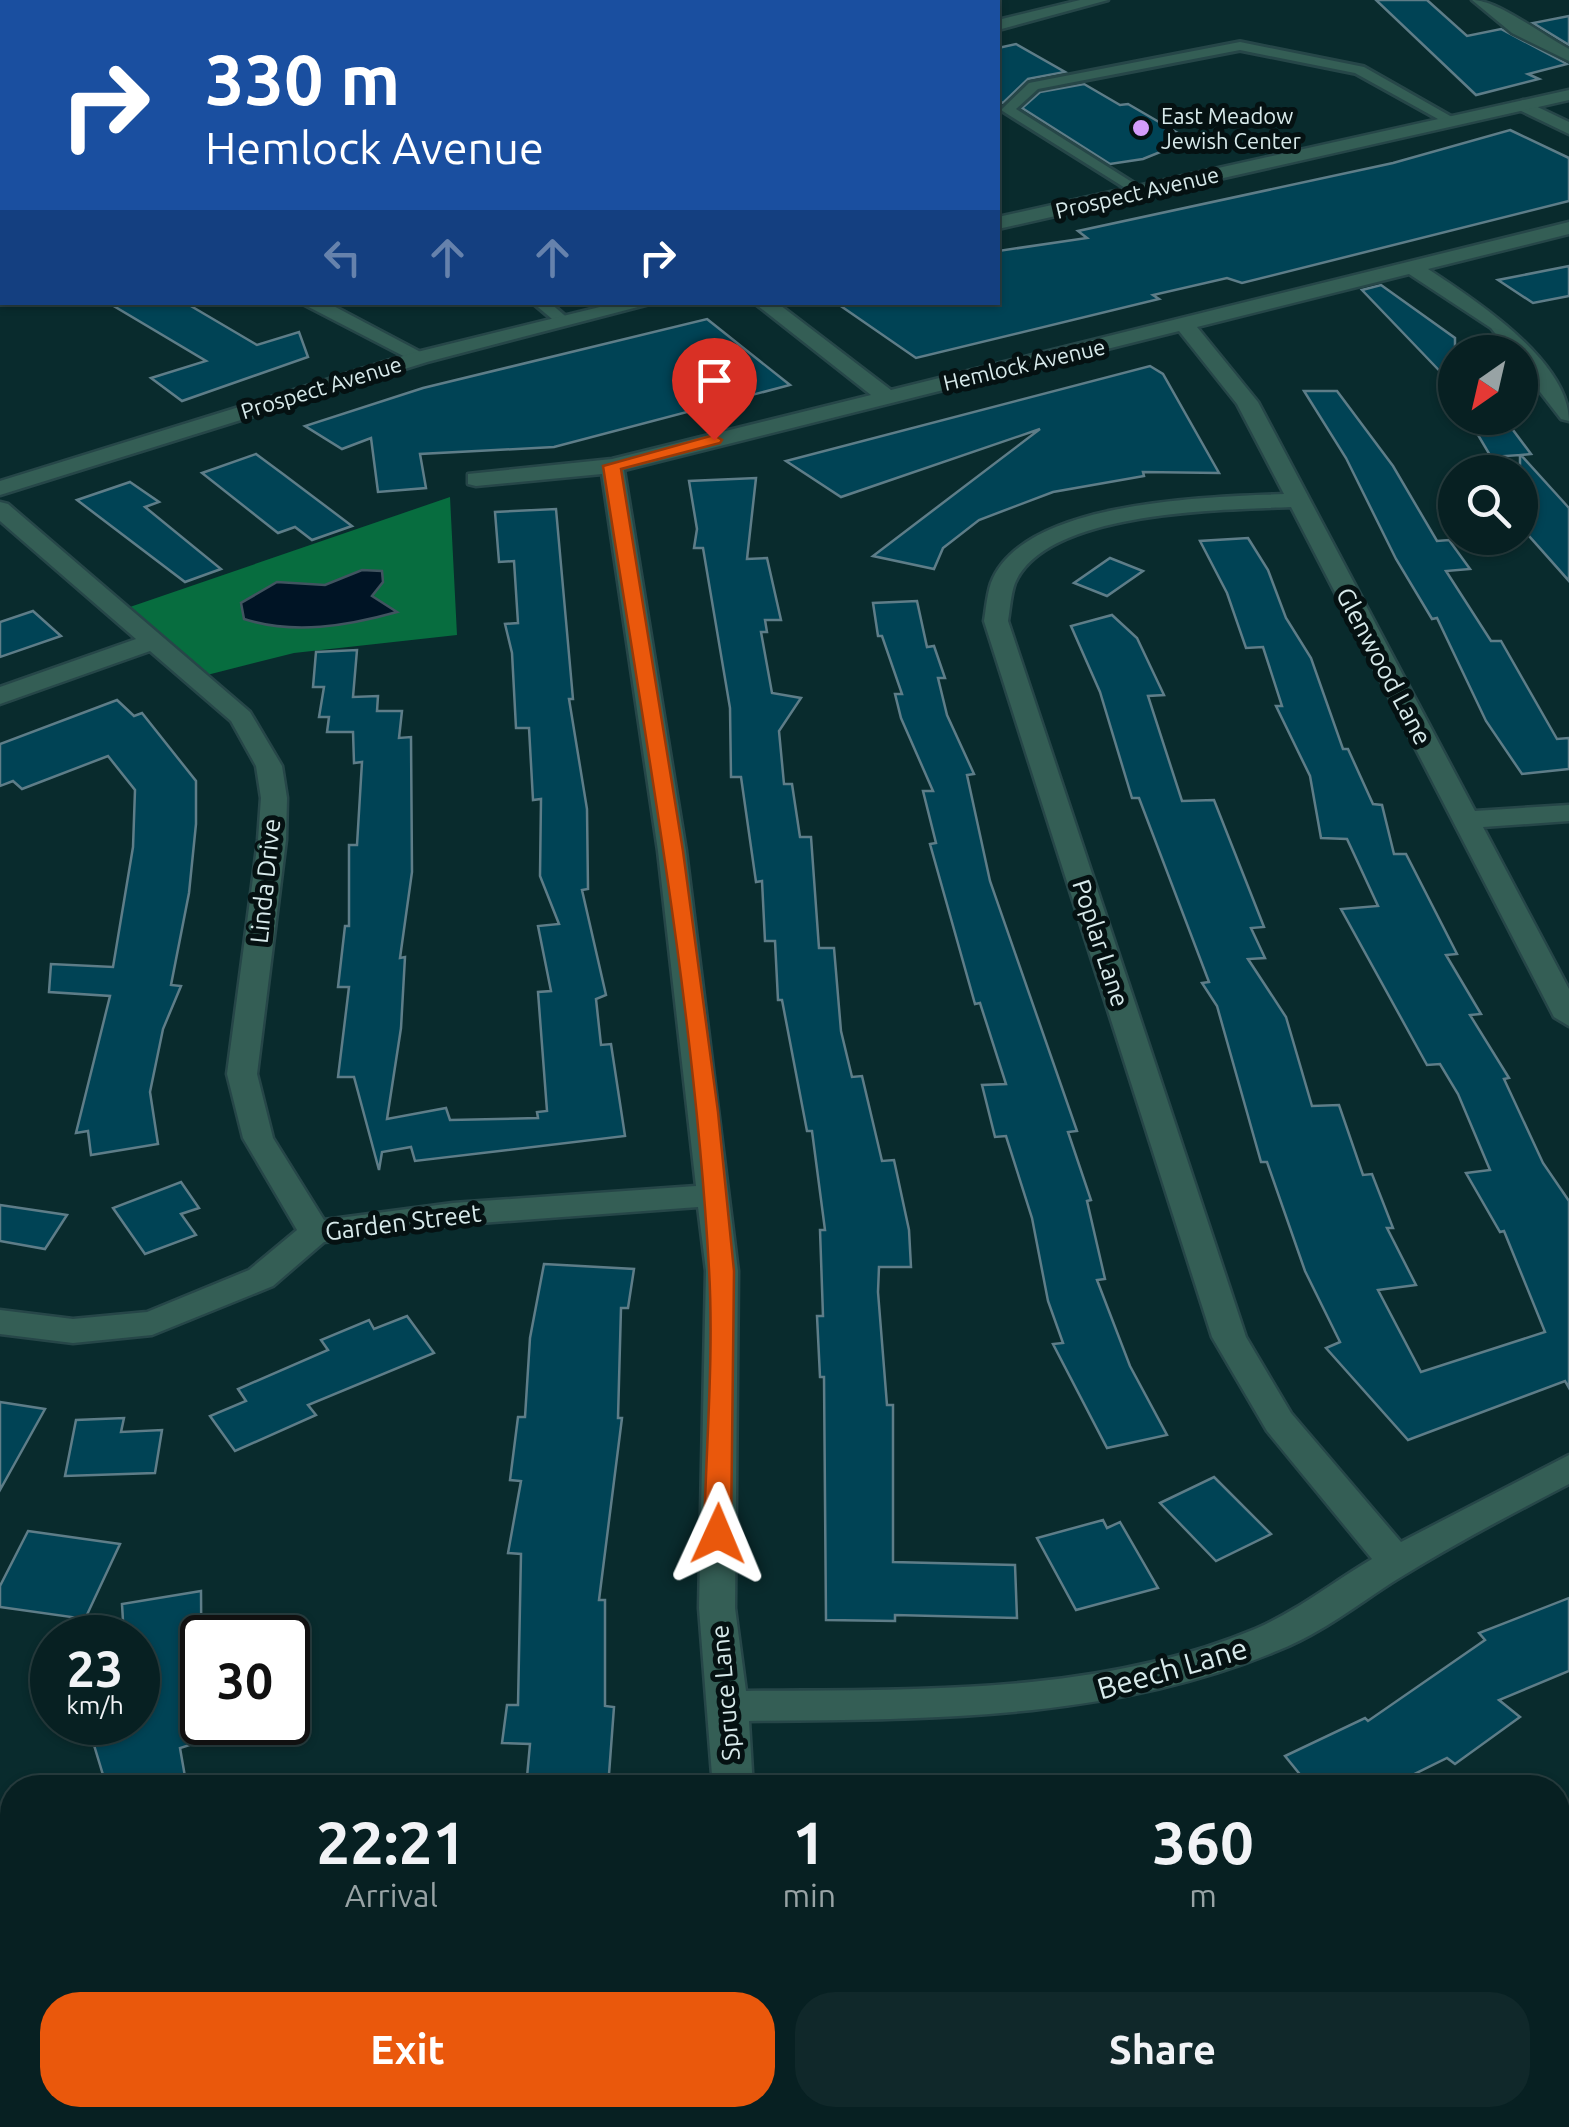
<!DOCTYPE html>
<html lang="en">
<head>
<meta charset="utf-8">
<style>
  :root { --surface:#072022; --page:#10282a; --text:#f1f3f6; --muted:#98a3a5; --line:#283e40; --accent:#ea580c }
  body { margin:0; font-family:Ubuntu,sans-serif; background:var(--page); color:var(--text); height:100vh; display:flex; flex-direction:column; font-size:38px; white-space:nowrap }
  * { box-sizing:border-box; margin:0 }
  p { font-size:32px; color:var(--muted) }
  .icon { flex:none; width:55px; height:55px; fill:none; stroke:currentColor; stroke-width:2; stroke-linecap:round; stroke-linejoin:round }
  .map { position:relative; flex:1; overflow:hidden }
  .panel { position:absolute; left:0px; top:1775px; width:1570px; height:352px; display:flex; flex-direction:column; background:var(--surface); border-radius:40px 40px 0 0; box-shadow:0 2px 8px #0004,0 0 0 2px var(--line) }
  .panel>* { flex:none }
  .guide { position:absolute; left:0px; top:0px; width:1000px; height:305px; box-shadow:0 2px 8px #0004,0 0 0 2px var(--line); background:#1a4fa0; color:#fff; overflow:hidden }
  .needle { width:65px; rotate:214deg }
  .buttons { position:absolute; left:1438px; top:335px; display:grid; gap:20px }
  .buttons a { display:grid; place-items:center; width:100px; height:100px; border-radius:50%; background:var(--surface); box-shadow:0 2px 8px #0004,0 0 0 2px var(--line); font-size:50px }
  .speed { position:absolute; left:30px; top:1615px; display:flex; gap:20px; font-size:50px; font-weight:700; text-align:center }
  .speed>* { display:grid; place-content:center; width:130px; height:130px; border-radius:50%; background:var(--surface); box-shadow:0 2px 8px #0004,0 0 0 2px var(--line); line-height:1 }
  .speed small { font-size:25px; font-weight:400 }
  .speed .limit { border:5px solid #111; border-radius:15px; background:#fff; color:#111 }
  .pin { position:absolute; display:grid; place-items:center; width:85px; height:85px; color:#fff; margin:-102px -42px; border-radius:50% 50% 50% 0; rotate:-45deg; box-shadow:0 0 10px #0007 }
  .pin .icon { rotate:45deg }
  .me { position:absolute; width:110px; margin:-55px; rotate:1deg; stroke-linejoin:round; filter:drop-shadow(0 0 8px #0008) }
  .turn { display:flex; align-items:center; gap:35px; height:210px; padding:0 40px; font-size:45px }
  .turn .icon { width:130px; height:130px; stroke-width:2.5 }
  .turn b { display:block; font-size:70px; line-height:85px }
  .lanes { display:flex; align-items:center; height:95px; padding:0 40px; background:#0003; justify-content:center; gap:50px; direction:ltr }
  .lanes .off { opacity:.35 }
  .eta { display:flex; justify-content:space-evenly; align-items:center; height:170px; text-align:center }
  .eta b { font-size:60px; font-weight:700; line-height:70px }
  .cta { display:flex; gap:20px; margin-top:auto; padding:20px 40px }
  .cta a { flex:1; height:115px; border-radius:40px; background:var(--accent); color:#fff; font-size:40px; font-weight:700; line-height:115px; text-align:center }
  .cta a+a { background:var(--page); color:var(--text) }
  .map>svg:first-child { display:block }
  .forest { fill:#076d3f }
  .water { fill:#001425; stroke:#415460; stroke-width:2.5 }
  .building { fill:#004355; stroke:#5e7d88; stroke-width:2.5 }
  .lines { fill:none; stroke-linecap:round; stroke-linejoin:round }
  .service-casing { stroke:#264648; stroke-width:6 }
  .minor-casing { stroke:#264648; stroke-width:5 }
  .tertiary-casing { stroke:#264648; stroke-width:5 }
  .service { fill:#345e55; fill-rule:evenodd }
  .minor { fill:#345e55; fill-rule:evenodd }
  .tertiary { fill:#345e55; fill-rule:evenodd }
  .route { fill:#ea580c; stroke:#983908; stroke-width:2.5 }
  .poi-dot { fill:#d49cfc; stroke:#051112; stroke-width:4 }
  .labels { text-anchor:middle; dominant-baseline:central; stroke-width:10; stroke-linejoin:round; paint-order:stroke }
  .far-poi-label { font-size:22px; fill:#d8eaeb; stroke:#051112; text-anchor:start }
  .far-street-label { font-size:22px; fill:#d8eaeb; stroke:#051112 }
  .street-label { font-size:25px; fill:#d8eaeb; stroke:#051112 }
  .near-street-label { font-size:30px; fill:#d8eaeb; stroke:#051112 }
</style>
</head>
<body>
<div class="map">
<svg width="1569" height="2127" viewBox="0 0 1569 2127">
  <rect width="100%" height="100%" fill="#092b2d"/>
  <path class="forest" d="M450 497 457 635 294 653 207 675 127 608Z"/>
  <path class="water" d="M362 570 382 571 383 582 372 596 397 612C347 626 294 635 244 619L241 603 277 582 325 585Z"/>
  <g class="building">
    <path d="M1376 0H1427L1467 36 1501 29 1567 64 1528 74 1539 79 1476 95Z"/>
    <path d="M1569 16V45L1533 23Z"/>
    <path d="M1016 44 1065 72 1028 79 1003 103 998 100V48Z"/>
    <path d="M1084 84 1120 105 1128 104 1190 140 1143 159 1110 164 1022 108 1040 92Z"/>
    <path d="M1510 130 1569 158V201L1242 283 1227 278 1153 295 1159 299 916 358 835 302H998V251L1087 238 1078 231 1393 163Z"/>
    <path d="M1569 266V296L1533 303 1498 280Z"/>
    <path d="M1381 285 1455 338V387L1362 290Z"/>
    <path d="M107 302H184L257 345 299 332 308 357 182 401 151 378 206 361Z"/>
    <path d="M707 319 790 385 554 447 420 454 426 488 378 492 371 438 342 449 305 426 423 388Z"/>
    <path d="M1150 366 1163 374 1219 473 1143 472 1144 476 1053 492 979 520 943 548 934 569 873 556 1040 429 841 497 786 461Z"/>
    <path d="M1304 391H1337L1393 466 1437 541 1449 540 1470 569 1446 571 1491 641H1501L1557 739 1569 738V769L1522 774 1486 721 1437 618 1432 619 1396 559 1346 458Z"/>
    <path d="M1468 418H1504L1531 454 1521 455 1569 508V581L1520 526V455L1491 457Z"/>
    <path d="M256 454 283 474 352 526 312 540 295 527 278 533 202 473Z"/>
    <path d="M756 478 747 559 767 558 781 620H765L767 632H761L772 693 801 698 779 731 784 784H792L800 837H811L819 948H834L841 1031 852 1077 862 1076 882 1161 894 1160 909 1230 911 1267H879L878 1292 887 1405H893V1562L1015 1565 1017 1618 895 1615V1621L826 1620 824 1377H820L817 1316H823L820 1230H825L812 1131H807L782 1000H778L775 941H765L762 881 756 882 741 777H731L730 708 703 548H694L697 529 689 481Z"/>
    <path d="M130 482 159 502 145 507 221 569 185 582 77 500Z"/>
    <path d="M556 509 573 699H569L587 809 588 889 582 890 606 995 596 999 601 1045 611 1044 625 1136 415 1161 411 1147 382 1152 379 1170 354 1077H338L349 987H338L345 926H349V845H357L362 762 354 763 353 732H327L329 717H319L324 687H313L316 652 357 650 353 697 378 696 377 711H402L399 738 411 737 412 872 400 958 405 957 401 1028 387 1119 446 1108 450 1120 538 1118 537 1112 547 1111 538 992 551 991 538 926 559 924 540 876 541 799 533 800 529 728H516L512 653 505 624 518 623 514 561 499 562 495 512Z"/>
    <path d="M1248 538 1268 570 1286 618 1311 658 1343 749H1348L1373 804 1382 805 1394 854H1406L1457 954 1446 955 1481 1014 1470 1015 1509 1078 1504 1079 1543 1163 1569 1201V1388L1565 1381 1408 1440 1326 1348 1340 1342 1305 1271 1267 1162H1261L1217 1006 1202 983 1209 982 1139 798H1132L1100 692 1071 626 1112 615 1137 638 1164 695 1148 696 1182 801 1214 800 1264 927 1251 928 1265 958 1248 959 1286 1017 1312 1106 1339 1105 1363 1175 1372 1174 1393 1228H1387L1416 1285 1378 1290 1421 1372 1545 1332 1504 1231 1500 1232 1466 1173 1490 1170 1458 1094 1440 1064 1427 1065 1341 909 1378 906 1347 839 1321 838 1310 776 1276 706H1282L1263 647 1246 648 1227 593 1200 541Z"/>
    <path d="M1110 558 1143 571 1107 596 1074 583Z"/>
    <path d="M917 601 927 647 934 646 945 678H938L947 715 974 774 967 775 990 881 1077 1131 1068 1132 1091 1200 1087 1201 1105 1279 1097 1280 1130 1366 1167 1435 1107 1448 1053 1344 1063 1343 1048 1301 1032 1218 1006 1136 995 1137 982 1085 1006 1084 980 1003 975 1004 930 844 936 843 923 791H933L901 718 895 694H902L882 636H878L873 603Z"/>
    <path d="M33 611 61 636 0 657V622Z"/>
    <path d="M117 700 134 716 142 713 196 781V824L189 893 171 985 181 986 163 1029 150 1092 158 1144 91 1155 88 1131 76 1133 110 996 49 992 51 964 113 967 133 847 135 790 108 756 22 789 13 781 0 786V744Z"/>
    <path d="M181 1182 199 1208 181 1214 196 1235 145 1254 113 1208Z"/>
    <path d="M0 1205 67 1215 45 1249 0 1241Z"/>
    <path d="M544 1264 634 1269 628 1308H621L618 1418H622L599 1600H605V1706L614 1707 608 1788H526L530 1744 502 1743 507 1705H518L521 1554 508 1553 521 1481 510 1480 518 1417H525L530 1338Z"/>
    <path d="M407 1316 434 1353 308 1405 316 1415 235 1451 210 1416 246 1401 238 1389 328 1350 321 1340 369 1320 374 1329Z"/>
    <path d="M0 1402 45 1409 0 1490Z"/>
    <path d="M124 1418 121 1432 162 1430 155 1473 65 1476 76 1420Z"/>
    <path d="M1214 1477 1271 1534 1216 1561 1160 1503Z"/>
    <path d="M1103 1520 1107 1528 1120 1522 1158 1588 1076 1610 1037 1538Z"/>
    <path d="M28 1531 120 1544 85 1619 0 1607V1586Z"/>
    <path d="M201 1591 202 1741 180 1748 187 1788H107L87 1722H138V1638H124L122 1604Z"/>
    <path d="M1569 1598V1671L1499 1700 1520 1717 1455 1764 1447 1758 1386 1788H1311L1285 1756 1365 1718 1368 1721 1485 1640 1479 1633Z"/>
  </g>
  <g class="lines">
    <defs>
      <g id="service">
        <path d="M1240 42 1364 67 1459 121 1447 124 1355 73 1240 50 1038 89 1016 109 1143 189V195L1138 196 1001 110 1029 83Z"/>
        <path d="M532 302H549L571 321 558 324Z"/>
      </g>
      <g id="minor">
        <rect x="479" y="0" width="16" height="2"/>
        <path d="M1080 0H1108L998 30V20Z"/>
        <path d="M1472 0C1498 0 1542 35 1569 49V61L1512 33Z"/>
        <rect x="0" y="16" width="2" height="10"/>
        <path d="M1523 100 1569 122V134L1517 109 1514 105Z"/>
        <rect x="0" y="105" width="2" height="10"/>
        <rect x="0" y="206" width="2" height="12"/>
        <path d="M1569 222V234L1428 269C1474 299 1569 361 1569 421L1561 419 1520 366V352H1510L1491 328 1409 274 1197 327 1258 402 1475 811 1569 805V821L1483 827 1569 989V1026L1554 1017 1291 507C1223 510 1047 510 1015 583 1011 593 1010 609 1008 621L1246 1337 1291 1413 1401 1542 1569 1455V1484C1511 1514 1452 1545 1396 1580 1358 1604 1322 1633 1279 1650 1110 1721 930 1719 749 1721L753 1788H713L699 1608 706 1271 698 1207 453 1225 324 1242 273 1286 152 1335 73 1343 0 1334V1310L73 1319 147 1312 249 1270 297 1230 243 1138 227 1074 258 840 261 798 256 766 231 721 150 651 0 704V687L136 639 0 521V502L8 504 250 712 282 766 287 798 286 840 257 1074 273 1138 324 1220 453 1203 696 1186 658 851 602 474 476 486 468 484V474L612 459 871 395 753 302H776L891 390ZM1179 331 1237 404 1284 494C1210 497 1022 500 991 583 987 595 986 609 984 621L1212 1337 1267 1431 1372 1559C1333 1582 1297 1611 1255 1629 1095 1696 916 1689 746 1691L735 1608 738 1271 686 851 624 470Z"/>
        <path d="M299 302H326L430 357 427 361H413Z"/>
        <path d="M0 1859 12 1863V1982L0 1978Z"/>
        <path d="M12 2115H56L58 2127H14Z"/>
        <path d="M781 2115H825L828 2127H784Z"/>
      </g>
      <g id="tertiary">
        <path d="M1569 90V100L998 229V217Z"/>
        <path d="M620 302H657L427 362 0 495V481L413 353Z"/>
      </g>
    </defs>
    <use href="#service" class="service-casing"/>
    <use href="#minor" class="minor-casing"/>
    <use href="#tertiary" class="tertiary-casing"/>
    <use href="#service" class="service"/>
    <use href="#minor" class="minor"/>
    <use href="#tertiary" class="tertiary"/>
  </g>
  <path class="route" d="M714 435 722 440 720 443 621 469 683 851 718 1112 734 1271 731 1534 718 1544 704 1534C706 1446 714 1356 709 1269 694 1000 644 732 603 466Z"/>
  <circle class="poi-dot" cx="1141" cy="128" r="10"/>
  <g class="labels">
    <g class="far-poi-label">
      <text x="1161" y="115">East Meadow<tspan x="1161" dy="25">Jewish Center</tspan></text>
    </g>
    <g class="far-street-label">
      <text transform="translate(1137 192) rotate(-13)">Prospect Avenue</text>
      <text transform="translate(1024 364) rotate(-13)">Hemlock Avenue</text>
      <text transform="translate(321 387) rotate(-17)">Prospect Avenue</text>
    </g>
    <g class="street-label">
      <text transform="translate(1384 666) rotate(62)">Glenwood Lane</text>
      <text transform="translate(265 881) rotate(-84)">Linda Drive</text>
      <text transform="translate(1101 943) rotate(72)">Poplar Lane</text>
      <text transform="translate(403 1222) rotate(-7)">Garden Street</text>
      <text transform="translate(725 1693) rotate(-95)">Spruce Lane</text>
    </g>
    <g class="near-street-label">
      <text transform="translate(1172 1668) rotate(-16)">Beech Lane</text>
    </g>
  </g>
</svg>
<div class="buttons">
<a><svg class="needle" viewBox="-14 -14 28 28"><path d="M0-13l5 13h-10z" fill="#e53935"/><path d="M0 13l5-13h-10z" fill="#98a3a5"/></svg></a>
<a><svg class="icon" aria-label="search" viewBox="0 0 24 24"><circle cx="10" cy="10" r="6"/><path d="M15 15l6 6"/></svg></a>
</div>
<div class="speed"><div>23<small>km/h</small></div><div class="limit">30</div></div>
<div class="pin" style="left:714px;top:440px;background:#d93025"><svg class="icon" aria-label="arrive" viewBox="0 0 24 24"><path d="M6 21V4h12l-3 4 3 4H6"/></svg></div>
<svg class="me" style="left:718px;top:1534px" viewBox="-20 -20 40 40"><path d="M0-17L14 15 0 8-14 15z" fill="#ea580c" stroke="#fff" stroke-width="4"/></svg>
<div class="guide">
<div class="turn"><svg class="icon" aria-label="right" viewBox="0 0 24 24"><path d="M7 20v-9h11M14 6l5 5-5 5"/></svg><div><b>330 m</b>Hemlock Avenue</div></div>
<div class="lanes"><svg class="icon off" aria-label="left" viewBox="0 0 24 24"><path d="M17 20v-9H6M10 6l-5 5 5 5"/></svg><svg class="icon off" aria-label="ahead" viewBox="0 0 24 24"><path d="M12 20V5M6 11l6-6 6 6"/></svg><svg class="icon off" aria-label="ahead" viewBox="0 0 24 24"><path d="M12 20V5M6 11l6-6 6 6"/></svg><svg class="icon" aria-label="right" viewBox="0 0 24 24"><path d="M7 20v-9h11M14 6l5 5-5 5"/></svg></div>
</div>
<section class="panel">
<div class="eta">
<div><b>22:21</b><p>Arrival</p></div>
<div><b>1</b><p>min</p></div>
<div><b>360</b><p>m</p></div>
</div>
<div class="cta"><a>Exit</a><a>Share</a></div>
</section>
</div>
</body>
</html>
